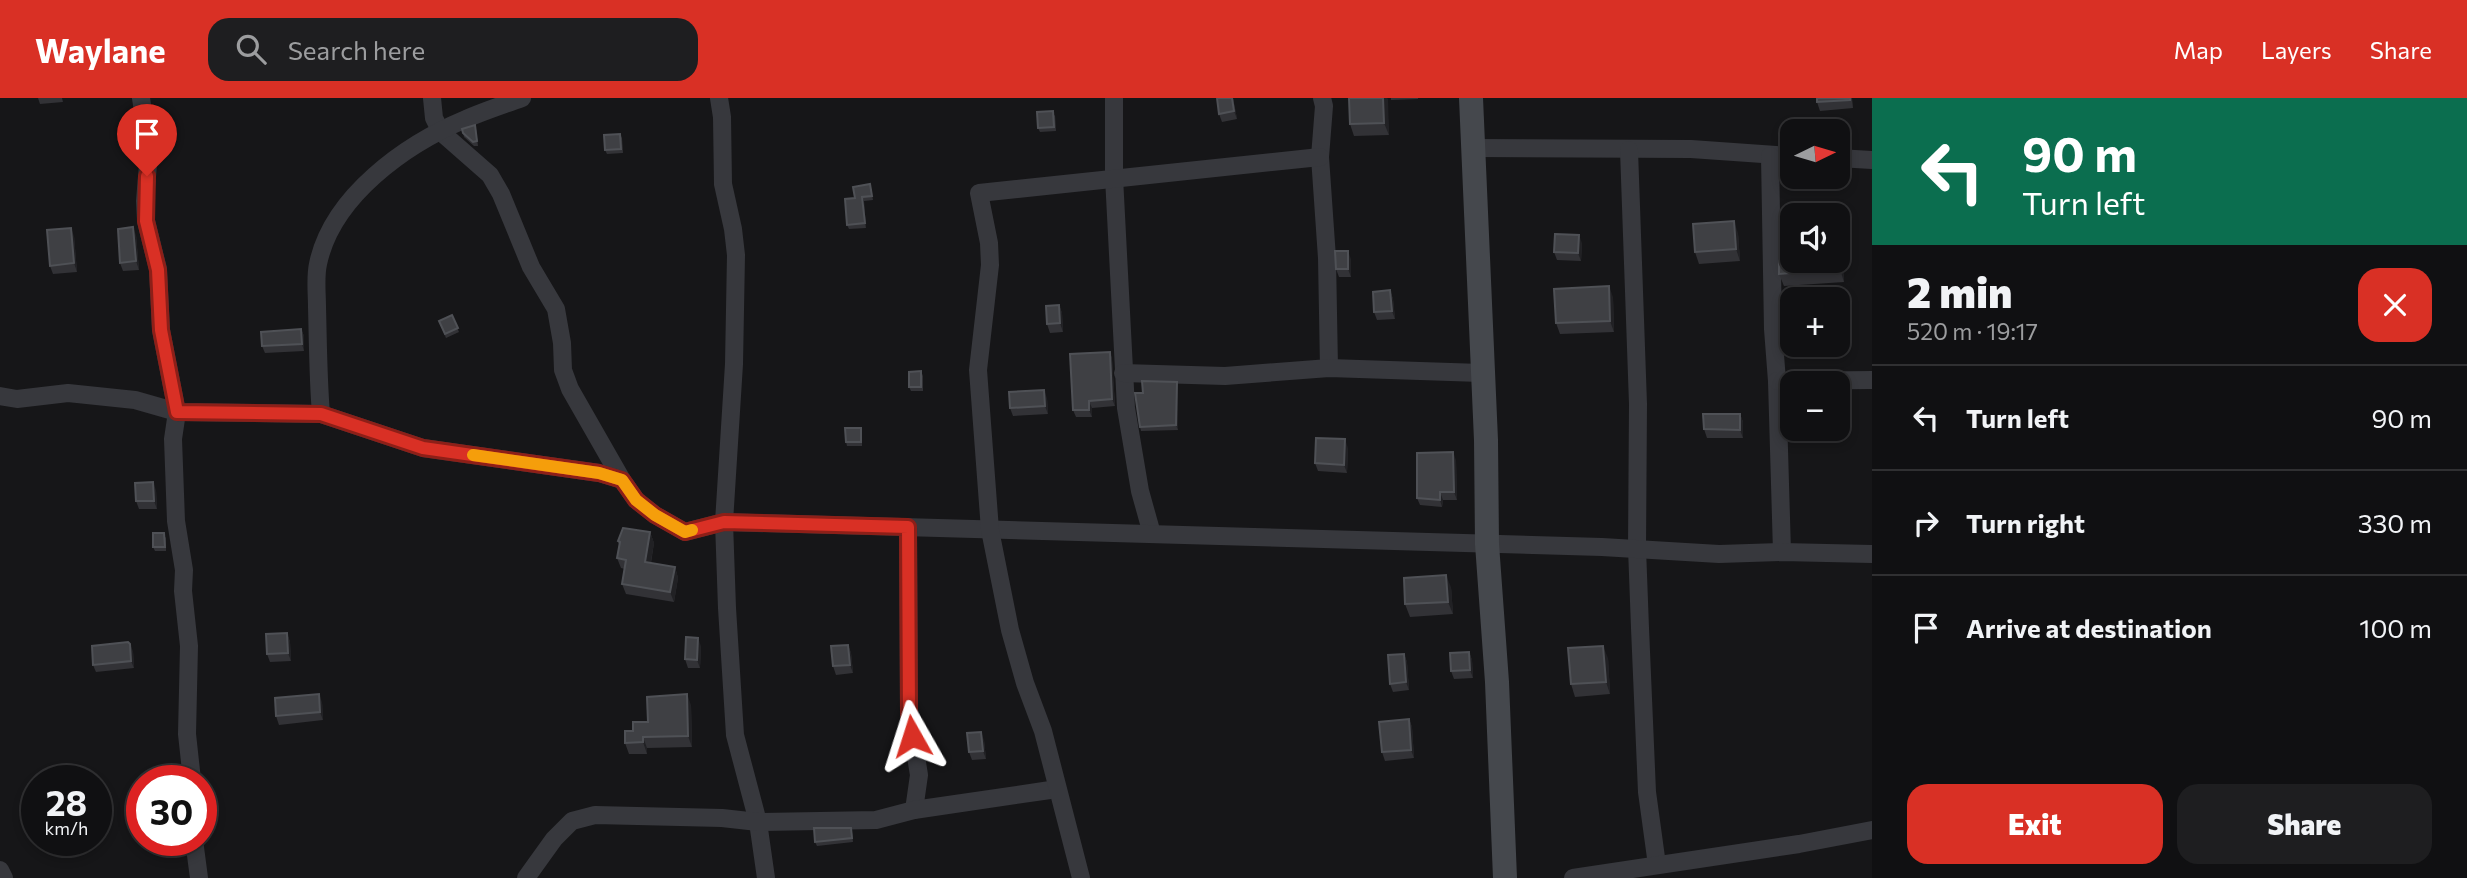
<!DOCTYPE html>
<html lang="en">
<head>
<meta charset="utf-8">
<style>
  :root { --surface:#101012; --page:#1e1e20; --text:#f1f3f6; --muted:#9c9d9f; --line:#303032; --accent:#d93025 }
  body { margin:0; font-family:Commissioner,sans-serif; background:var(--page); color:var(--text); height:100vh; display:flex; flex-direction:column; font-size:26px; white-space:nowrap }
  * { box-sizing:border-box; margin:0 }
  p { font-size:23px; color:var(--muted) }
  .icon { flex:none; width:38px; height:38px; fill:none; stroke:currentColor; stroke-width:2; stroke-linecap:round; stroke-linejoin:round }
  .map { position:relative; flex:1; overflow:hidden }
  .drawer { display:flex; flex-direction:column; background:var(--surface); width:595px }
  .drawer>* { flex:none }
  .guide { background:#0b6e4f; color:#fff; overflow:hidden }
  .needle { width:46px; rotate:85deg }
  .fabs { position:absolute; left:1780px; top:21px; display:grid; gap:14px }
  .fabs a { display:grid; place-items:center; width:70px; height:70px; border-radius:14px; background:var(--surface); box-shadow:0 4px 10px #0003,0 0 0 2px var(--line); font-size:35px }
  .speed { position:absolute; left:21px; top:667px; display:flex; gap:14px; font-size:35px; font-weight:700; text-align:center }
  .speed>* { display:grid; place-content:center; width:91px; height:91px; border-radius:50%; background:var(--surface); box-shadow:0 4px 10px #0003,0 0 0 2px var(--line); line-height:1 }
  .speed small { font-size:18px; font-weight:400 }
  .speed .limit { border:10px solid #d22; background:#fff; color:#111 }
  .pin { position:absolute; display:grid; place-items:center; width:60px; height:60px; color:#fff; margin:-72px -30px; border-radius:50% 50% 50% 0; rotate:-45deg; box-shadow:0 0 7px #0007 }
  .pin .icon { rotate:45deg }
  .me { position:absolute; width:77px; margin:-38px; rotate:354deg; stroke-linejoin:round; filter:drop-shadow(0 0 5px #0008) }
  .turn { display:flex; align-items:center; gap:24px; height:147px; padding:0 35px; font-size:32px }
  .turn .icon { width:91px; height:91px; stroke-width:2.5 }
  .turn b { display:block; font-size:49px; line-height:60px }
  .round { display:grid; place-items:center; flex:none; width:74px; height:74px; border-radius:21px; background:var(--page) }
  .summary { display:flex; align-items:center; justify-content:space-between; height:119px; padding:0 35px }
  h1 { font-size:42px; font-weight:800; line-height:52px }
  .button { display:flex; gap:14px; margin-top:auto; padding:14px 35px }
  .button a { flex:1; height:80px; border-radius:21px; background:var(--accent); color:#fff; font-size:28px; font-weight:800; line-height:80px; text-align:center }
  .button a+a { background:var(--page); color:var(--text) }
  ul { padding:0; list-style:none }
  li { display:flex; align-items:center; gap:21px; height:105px; padding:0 35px; border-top:2px solid var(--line) }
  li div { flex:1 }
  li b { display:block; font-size:26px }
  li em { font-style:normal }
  header { display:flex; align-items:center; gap:42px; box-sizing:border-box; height:98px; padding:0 35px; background:var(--accent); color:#fff }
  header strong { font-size:33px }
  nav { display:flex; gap:38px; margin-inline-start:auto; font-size:24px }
  .search { width:490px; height:63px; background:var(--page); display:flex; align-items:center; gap:18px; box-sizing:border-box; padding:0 24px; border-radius:21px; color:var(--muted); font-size:26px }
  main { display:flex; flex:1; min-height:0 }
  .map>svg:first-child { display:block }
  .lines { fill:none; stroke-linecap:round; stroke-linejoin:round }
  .street { stroke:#37383d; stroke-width:18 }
  .secondary { stroke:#45484d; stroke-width:24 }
  .wall { fill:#323236 }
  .shaded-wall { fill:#212124 }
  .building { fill:#3f4044; stroke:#4f5156; stroke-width:2 }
  .route-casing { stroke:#8d1f18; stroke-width:18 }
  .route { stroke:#d93025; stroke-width:12 }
  .slow { stroke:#f59e0b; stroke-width:12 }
</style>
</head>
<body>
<header>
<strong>Waylane</strong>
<div class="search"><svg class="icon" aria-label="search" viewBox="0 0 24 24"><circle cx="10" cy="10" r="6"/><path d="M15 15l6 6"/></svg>Search here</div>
<nav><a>Map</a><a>Layers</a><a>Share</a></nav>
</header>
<main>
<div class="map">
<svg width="1872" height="780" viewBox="0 0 1872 780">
  <rect width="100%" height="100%" fill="#161618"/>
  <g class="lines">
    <g class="street">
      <path d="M141 0 149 54 145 103 146 123 158 171 161 232 177 314 173 341 176 423 184 472 183 493 189 548 187 636 192 682"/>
      <path d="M432 0 434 20 441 34 490 77 501 96 531 169 556 211 562 245 563 272 570 291 622 382"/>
      <path d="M719 0 722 19 723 86 733 131 736 157 734 266 724 424 727 510 735 637 758 724 766 780"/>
      <path d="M1114 0V79L1126 310 1140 393 1152 436"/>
      <path d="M1322 0 1324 8 1320 59 1327 160 1329 270"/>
      <path d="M1472 50 1691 51 1792 58"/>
      <path d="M1629 52 1638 306 1637 450 1640 530 1647 694 1657 767"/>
      <path d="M1770 58 1773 231 1777 283 1782 454"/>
      <path d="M1838 60 1872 62"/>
      <path d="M1123 275 1225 278 1329 270 1481 275"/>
      <path d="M1777 283 1872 282"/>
      <path d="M0 298 17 301 68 295 135 302 177 314 321 316 423 350 599 375 622 382 636 402 655 417 685 434 724 424 1602 449 1719 456 1782 454 1872 456"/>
      <path d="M321 316C318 280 318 245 317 209 317 195 315 179 318 166 332 98 406 46 466 21 484 13 503 7 522 0"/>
      <path d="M908 429 909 615 919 677 914 712"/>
      <path d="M194 742 199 780"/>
      <path d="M0 772 4 780"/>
      <path d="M526 780 554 741 572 723 595 717 722 720 758 724 876 722 914 712 1057 691"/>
      <path d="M1081 780 1043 633 1025 585 1010 532 990 432 978 272 990 167 989 145 979 95 1320 59"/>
      <path d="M1573 780 1799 746 1872 732"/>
    </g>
    <path class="secondary" d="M1471 0 1486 342 1487 446 1497 584 1505 780"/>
  </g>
  <g class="wall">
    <path d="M38 0H62L63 4 40 6Z"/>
    <path d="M1217 0H1233L1237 21 1222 24 1219 16Z"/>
    <path d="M1349 0H1387L1389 37 1354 38 1350 26Z"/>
    <path d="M1391 0H1418V1L1391 2Z"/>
    <path d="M1852 0 1853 10 1820 13 1817 4Z"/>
    <path d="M1055 17 1056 33 1040 34 1038 30Z"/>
    <path d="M476 31 478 48H474L464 39 463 35Z"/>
    <path d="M620 36 622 40 623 55 607 56 605 52Z"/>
    <path d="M870 86 873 102 864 103 866 130 849 131 847 127 855 100Z"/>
    <path d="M1738 135 1740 163 1699 166 1695 154Z"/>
    <path d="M136 137 139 172 123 173 120 165Z"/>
    <path d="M74 138 77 174 53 176 50 168Z"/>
    <path d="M1582 145 1581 163 1557 162 1554 154Z"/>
    <path d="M1842 151 1844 184 1784 188 1779 176Z"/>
    <path d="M1351 161V179H1339L1336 171Z"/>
    <path d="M1390 192 1393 201 1395 221 1377 222 1374 214Z"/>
    <path d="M1613 199 1614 234 1560 236 1556 225Z"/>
    <path d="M1059 207 1062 215 1063 234 1050 235 1047 226Z"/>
    <path d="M452 217 459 234 446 240 439 223Z"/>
    <path d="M301 231 304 238V253L265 255 262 248Z"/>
    <path d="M1110 254 1112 261 1115 308 1092 310V319H1076L1073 312Z"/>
    <path d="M921 273 923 278V293H911L909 289Z"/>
    <path d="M1177 284 1178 288V332L1141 333 1140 329 1143 295Z"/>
    <path d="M1047 300 1048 316 1013 318 1010 310Z"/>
    <path d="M1740 316 1743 324V340H1707L1704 331Z"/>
    <path d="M862 334V348H847L846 344Z"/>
    <path d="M1348 350 1347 375 1318 373 1315 365Z"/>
    <path d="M1456 362 1457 402H1443L1442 409 1420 407 1417 400Z"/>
    <path d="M156 392 157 411H139L136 403Z"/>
    <path d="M650 434 654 445 651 465 675 469 678 480 674 504 626 496 622 486 625 471 621 470 617 460 619 447 618 443Z"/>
    <path d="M166 439V453H155L153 449Z"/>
    <path d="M1451 489 1453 516 1410 519 1405 506Z"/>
    <path d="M287 535 290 544 291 563 270 564 267 556Z"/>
    <path d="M848 547 851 555 853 575 836 577 833 568Z"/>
    <path d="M701 548 700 570H688L685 561Z"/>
    <path d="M133 553 134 570 96 574 93 567Z"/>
    <path d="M1469 554 1472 562 1473 580 1454 581 1451 573Z"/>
    <path d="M1404 556 1407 564 1409 592 1393 594 1390 586Z"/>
    <path d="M1608 560 1610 596 1575 599 1571 586Z"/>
    <path d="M322 604 323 622 279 627 276 618Z"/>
    <path d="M691 607 692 649 647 650V656H629L625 645 633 633 648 624Z"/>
    <path d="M1409 621 1412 629 1414 660 1385 663 1382 654Z"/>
    <path d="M984 642 986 661 972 662 969 654Z"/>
    <path d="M852 734 853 744 817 748 815 744Z"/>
  </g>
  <g class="shaded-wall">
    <path d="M1232 0H1233L1237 21 1234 13Z"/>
    <path d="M1383 0H1387L1388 1 1389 37 1384 25Z"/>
    <path d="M862 99 864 103 866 130 865 125Z"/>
    <path d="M1734 123 1738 135 1740 163 1736 151Z"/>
    <path d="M133 129 136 137 139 172 136 163Z"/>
    <path d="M71 130 74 138 77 174 74 165Z"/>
    <path d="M1579 137 1582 145 1581 163 1578 155Z"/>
    <path d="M1838 139 1842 151 1844 184 1840 171Z"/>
    <path d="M1348 153 1351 161V179L1348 171Z"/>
    <path d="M1609 188 1613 199 1614 234 1610 223Z"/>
    <path d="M1390 192 1393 201 1395 221 1392 213Z"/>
    <path d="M1059 207 1062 215 1063 234 1060 225Z"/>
    <path d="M301 231 304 238V253L302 246Z"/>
    <path d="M1110 254 1112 261 1115 308 1112 301Z"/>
    <path d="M1177 284 1178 288V332L1176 327Z"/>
    <path d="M1044 292 1047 300 1048 316 1045 308Z"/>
    <path d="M1089 303 1092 310V319L1089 312Z"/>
    <path d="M1740 316 1743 324V340L1740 332Z"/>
    <path d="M1345 341 1348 350 1347 375 1344 367Z"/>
    <path d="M1453 354 1456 362 1457 402 1454 394Z"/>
    <path d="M153 384 156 392 157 411 154 403Z"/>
    <path d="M1440 394 1443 402 1442 409 1440 402Z"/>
    <path d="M650 434 654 445 649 474 645 464Z"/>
    <path d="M675 469 678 480 674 504 670 494Z"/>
    <path d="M1446 477 1451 489 1453 516 1448 504Z"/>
    <path d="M287 535 290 544 291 563 288 555Z"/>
    <path d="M698 540 701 548 700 570 697 562Z"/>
    <path d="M130 546 133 553 134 570 131 563Z"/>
    <path d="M848 547 851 555 853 575 850 567Z"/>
    <path d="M1603 548 1608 560 1610 596 1606 584Z"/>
    <path d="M1469 554 1472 562 1473 580 1470 572Z"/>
    <path d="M1404 556 1407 564 1409 592 1406 584Z"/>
    <path d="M319 596 322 604 323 622 320 614Z"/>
    <path d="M687 596 691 607 692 649 688 638Z"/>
    <path d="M1409 621 1412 629 1414 660 1411 652Z"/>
    <path d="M981 634 984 642 986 661 983 653Z"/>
    <path d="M643 639 647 650V656L643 644Z"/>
  </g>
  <g class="building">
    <path d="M1217 0H1232L1234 13 1219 16Z"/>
    <path d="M1349 0H1383L1384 25 1350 26Z"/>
    <path d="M1817 0H1850V2L1817 4Z"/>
    <path d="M1053 13 1054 29 1038 30 1037 14Z"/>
    <path d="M475 27 477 43 473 44 463 35 462 31Z"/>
    <path d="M620 36 621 51 605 52 604 37Z"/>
    <path d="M870 86 872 98 862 99 865 125 847 127 845 101 855 100 853 89Z"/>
    <path d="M1734 123 1736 151 1695 154 1693 126Z"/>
    <path d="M133 129 136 163 120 165 118 131Z"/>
    <path d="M71 130 74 165 50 168 47 132Z"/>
    <path d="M1555 136 1579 137 1578 155 1554 154Z"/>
    <path d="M1838 139 1840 171 1779 176V143L1792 142V163H1838Z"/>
    <path d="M1335 153H1348V171H1336Z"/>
    <path d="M1609 188 1610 223 1556 225 1554 191Z"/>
    <path d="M1390 192 1392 213 1374 214 1373 194Z"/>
    <path d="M1059 207 1060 225 1047 226 1046 208Z"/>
    <path d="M452 217 458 230 445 236 439 223Z"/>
    <path d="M301 231 302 246 262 248 261 234Z"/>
    <path d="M1110 254 1112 301 1089 303V312H1073L1070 256Z"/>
    <path d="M921 273V289H909V274Z"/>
    <path d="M1142 283 1177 284 1176 327 1140 329 1135 295H1143Z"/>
    <path d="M1044 292 1045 308 1010 310 1009 294Z"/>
    <path d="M1703 316H1740V332L1704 331Z"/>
    <path d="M845 330H861V344H846Z"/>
    <path d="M1316 340 1345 341 1344 367 1315 365Z"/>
    <path d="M1453 354 1454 394H1440V402L1417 400V355Z"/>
    <path d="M153 384 154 403H136L135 385Z"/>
    <path d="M623 430 650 434 645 464 675 469 670 494 622 486 626 462 617 460 620 444 618 443Z"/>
    <path d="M153 435H164L165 449H153Z"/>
    <path d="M1446 477 1448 504 1405 506 1404 480Z"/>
    <path d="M287 535 288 555 267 556 266 536Z"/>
    <path d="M686 539 698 540 697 562 685 561Z"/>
    <path d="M128 544 130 546 131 563 93 567 92 548Z"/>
    <path d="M848 547 850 567 833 568 831 548Z"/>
    <path d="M1603 548 1606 584 1571 586 1568 550Z"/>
    <path d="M1469 554 1470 572 1451 573 1450 555Z"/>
    <path d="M1404 556 1406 584 1390 586 1388 557Z"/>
    <path d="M319 596 320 614 276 618 275 600Z"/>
    <path d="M687 596 688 638 643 639V644L625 645V633H633V624H648L647 599Z"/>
    <path d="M1409 621 1411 652 1382 654 1379 624Z"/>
    <path d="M981 634 983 653 969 654 967 635Z"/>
    <path d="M814 730H851L852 740 815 744Z"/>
  </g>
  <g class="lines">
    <defs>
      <path id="route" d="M147 78 146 123 158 172 161 232 177 314 321 316 423 350 599 375 622 382 636 402 655 417 685 434 724 424 908 429 909 615 912 638"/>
    </defs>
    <use href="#route" class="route-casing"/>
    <use href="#route" class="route"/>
    <path class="slow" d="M473 357 599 375 622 382 636 402 655 417 685 434 692 432"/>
  </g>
</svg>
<div class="fabs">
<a><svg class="needle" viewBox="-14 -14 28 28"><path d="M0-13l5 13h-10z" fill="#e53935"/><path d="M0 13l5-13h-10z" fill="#9c9d9f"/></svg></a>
<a><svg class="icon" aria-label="sound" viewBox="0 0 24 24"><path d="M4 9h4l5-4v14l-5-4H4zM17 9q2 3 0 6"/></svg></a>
<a>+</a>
<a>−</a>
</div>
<div class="speed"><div>28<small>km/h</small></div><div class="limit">30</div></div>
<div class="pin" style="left:147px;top:78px;background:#d93025"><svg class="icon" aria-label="arrive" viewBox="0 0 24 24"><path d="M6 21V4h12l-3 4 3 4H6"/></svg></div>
<svg class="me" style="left:912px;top:638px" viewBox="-20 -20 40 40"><path d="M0-17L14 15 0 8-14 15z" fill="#d93025" stroke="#fff" stroke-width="4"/></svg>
</div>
<section class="drawer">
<div class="guide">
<div class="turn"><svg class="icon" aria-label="left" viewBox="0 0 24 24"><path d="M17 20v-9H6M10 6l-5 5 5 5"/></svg><div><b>90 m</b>Turn left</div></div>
</div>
<div class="summary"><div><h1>2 min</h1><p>520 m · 19:17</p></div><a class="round" style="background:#d93025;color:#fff"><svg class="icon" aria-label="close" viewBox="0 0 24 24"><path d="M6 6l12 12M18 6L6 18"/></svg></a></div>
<ul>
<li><svg class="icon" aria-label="left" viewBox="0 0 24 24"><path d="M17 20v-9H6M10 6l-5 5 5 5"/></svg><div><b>Turn left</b></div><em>90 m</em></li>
<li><svg class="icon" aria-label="right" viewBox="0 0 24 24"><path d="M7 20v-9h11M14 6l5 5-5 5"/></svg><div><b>Turn right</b></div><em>330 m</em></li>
<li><svg class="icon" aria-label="arrive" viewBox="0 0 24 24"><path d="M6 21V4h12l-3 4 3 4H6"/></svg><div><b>Arrive at destination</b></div><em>100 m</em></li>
</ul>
<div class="button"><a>Exit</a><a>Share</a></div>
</section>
</main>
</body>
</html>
